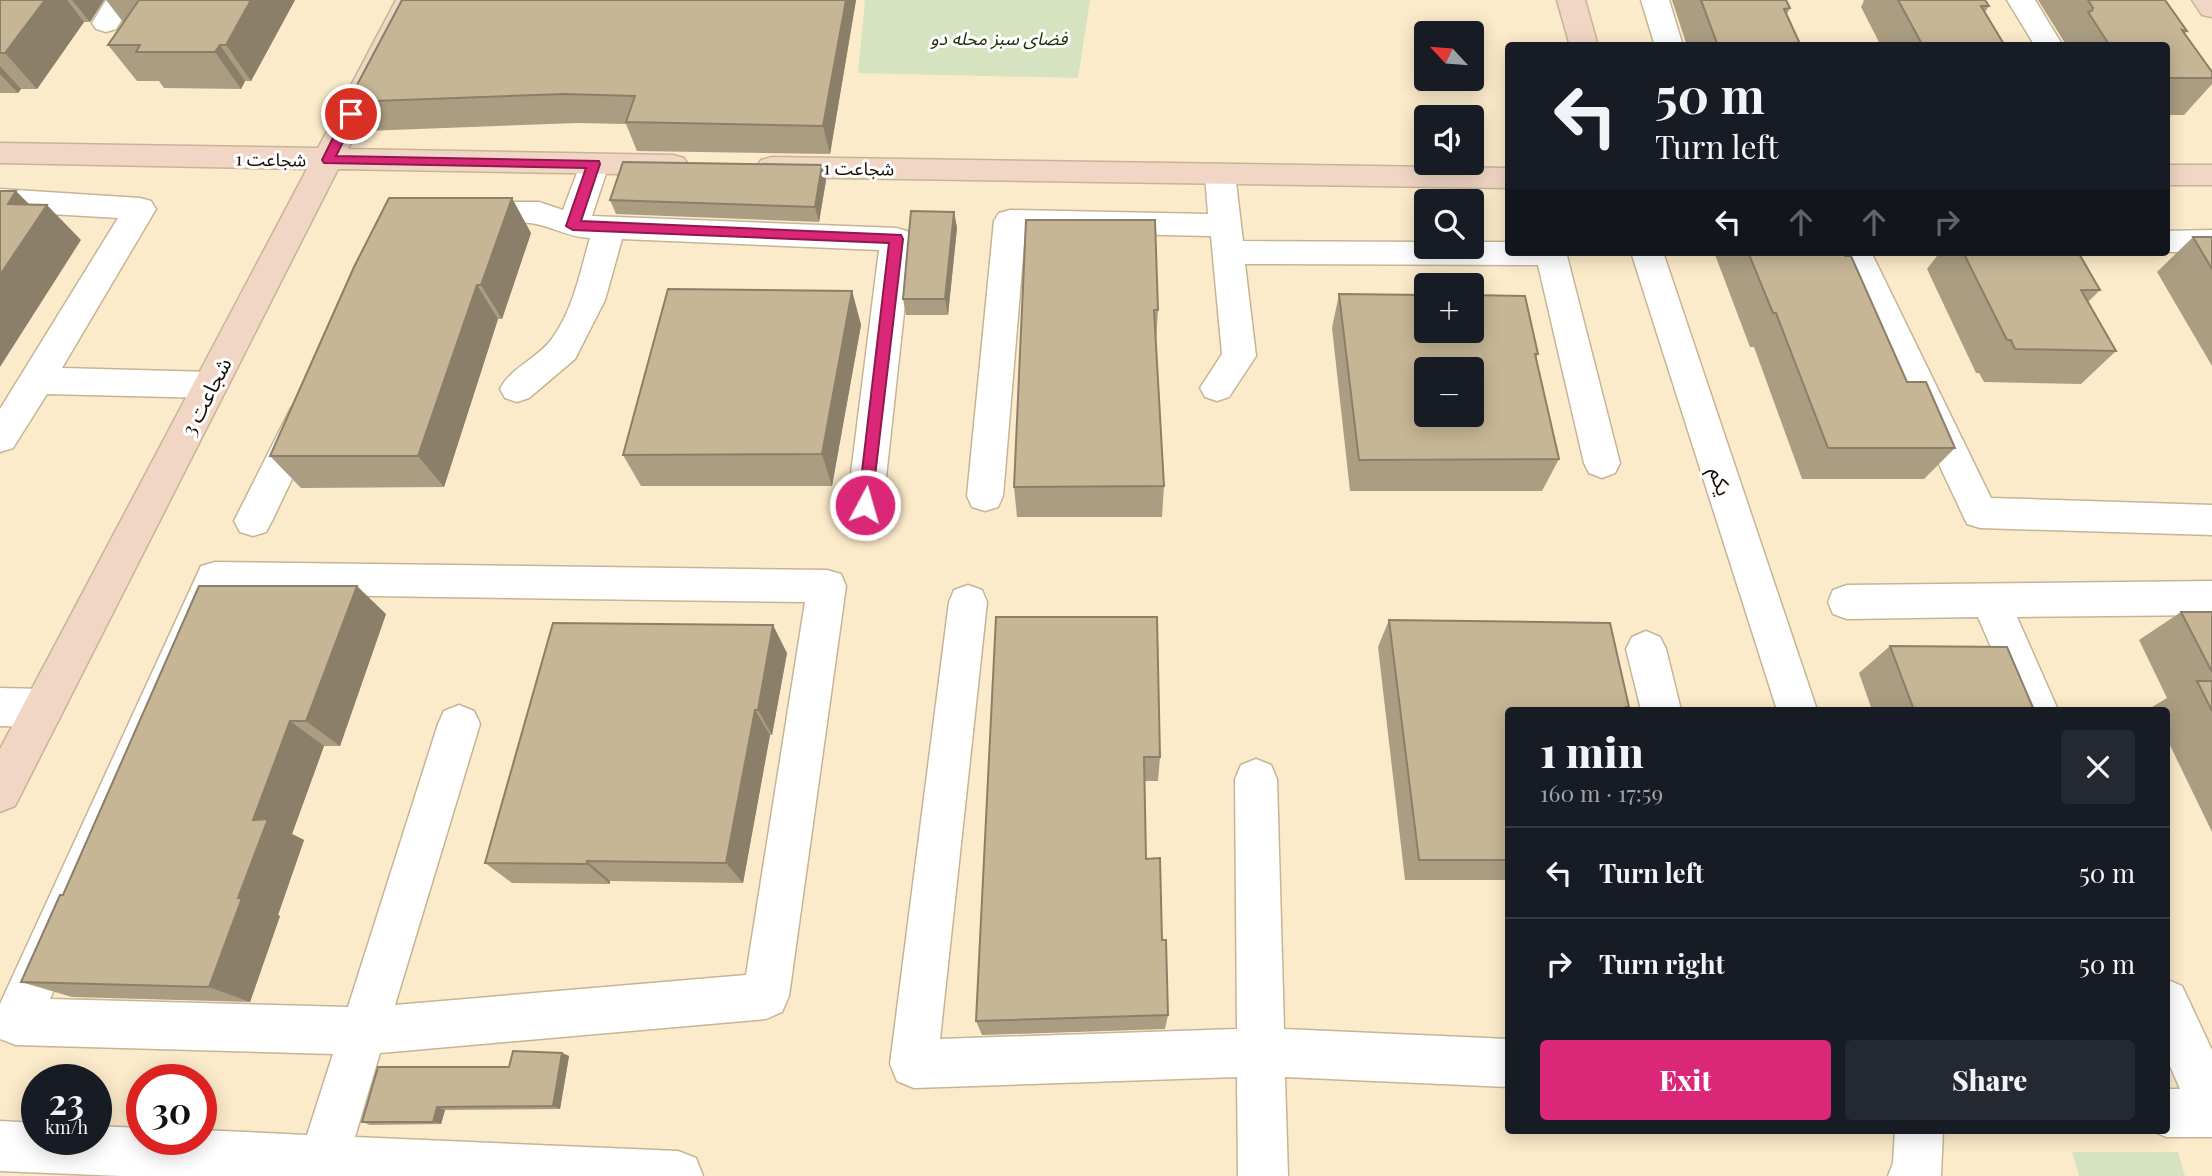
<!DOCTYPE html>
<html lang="en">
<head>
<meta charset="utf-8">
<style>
  :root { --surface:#171b24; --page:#242831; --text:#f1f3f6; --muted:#9ea1a6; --line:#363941; --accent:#db2777 }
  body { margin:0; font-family:"Playfair Display","Noto Sans Arabic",serif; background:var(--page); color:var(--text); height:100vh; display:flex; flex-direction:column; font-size:26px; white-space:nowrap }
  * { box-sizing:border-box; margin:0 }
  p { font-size:23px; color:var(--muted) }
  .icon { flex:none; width:38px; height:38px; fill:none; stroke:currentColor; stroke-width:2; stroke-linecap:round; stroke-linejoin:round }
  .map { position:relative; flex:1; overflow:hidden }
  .drawer { position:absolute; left:1505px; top:707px; width:665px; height:427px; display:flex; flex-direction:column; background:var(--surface); border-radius:7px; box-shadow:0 4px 18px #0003 }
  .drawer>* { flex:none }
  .hud { position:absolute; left:1505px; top:42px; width:665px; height:214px; border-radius:7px; box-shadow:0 4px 18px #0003; background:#171b24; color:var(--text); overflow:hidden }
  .needle { width:46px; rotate:296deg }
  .tools { position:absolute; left:1414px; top:21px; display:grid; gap:14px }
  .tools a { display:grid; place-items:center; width:70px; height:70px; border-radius:7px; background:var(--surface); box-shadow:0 4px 18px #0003; font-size:35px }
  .speed { position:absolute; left:21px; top:1064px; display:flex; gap:14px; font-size:35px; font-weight:700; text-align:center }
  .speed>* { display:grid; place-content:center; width:91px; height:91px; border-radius:50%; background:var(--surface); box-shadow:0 4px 18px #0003; line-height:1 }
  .speed small { font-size:18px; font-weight:400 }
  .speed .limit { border:10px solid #d22; background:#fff; color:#111 }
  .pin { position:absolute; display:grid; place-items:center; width:60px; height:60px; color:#fff; margin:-30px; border:4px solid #fff; border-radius:50%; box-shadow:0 2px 7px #0007 }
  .me { position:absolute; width:77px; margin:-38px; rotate:6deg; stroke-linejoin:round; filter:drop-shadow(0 0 5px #0008) }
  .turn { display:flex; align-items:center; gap:24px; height:147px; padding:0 35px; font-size:32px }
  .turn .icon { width:91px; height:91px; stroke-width:2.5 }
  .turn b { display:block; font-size:49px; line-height:60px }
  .lanes { display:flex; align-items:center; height:66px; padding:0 35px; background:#0003; justify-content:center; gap:35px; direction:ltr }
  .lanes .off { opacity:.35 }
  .round { display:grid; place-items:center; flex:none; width:74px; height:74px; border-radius:7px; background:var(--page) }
  .head { display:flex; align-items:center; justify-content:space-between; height:119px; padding:0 35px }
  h1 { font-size:42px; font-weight:800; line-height:52px }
  .primary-button { display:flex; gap:14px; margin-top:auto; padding:14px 35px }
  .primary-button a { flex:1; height:80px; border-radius:7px; background:var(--accent); color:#fff; font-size:28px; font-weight:800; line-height:80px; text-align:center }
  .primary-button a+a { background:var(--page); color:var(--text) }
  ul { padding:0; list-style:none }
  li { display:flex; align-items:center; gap:21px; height:91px; padding:0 35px; border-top:2px solid var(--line) }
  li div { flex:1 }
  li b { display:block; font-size:26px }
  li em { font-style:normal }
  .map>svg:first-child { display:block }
  .green { fill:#d5e3c1 }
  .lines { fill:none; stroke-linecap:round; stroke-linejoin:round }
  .street-casing { stroke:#c5b595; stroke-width:3 }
  .secondary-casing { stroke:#c5b595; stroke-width:3 }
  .street { fill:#fff; fill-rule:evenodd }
  .secondary { fill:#f2d6c5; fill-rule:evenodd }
  .wall { fill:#aa9d81 }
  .shaded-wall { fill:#8b7f69 }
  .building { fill:#c6b696; stroke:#8b7f69; stroke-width:2; fill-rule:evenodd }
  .route { fill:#db2777; stroke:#8e194d; stroke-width:2 }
  .labels { text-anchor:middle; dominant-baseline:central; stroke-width:6; stroke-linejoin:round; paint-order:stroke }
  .far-park-label { font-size:18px; font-style:italic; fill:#243203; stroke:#fff }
  .far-street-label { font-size:18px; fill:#150f05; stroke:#fff }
  .street-label { font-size:21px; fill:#150f05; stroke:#fff }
</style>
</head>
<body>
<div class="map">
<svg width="2212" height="1176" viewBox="0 0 2212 1176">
  <rect width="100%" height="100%" fill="#fcebca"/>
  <g class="green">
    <path d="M865 0H1090L1078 78 858 73Z"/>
    <path d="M2072 1152H2178L2185 1176H2079Z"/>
  </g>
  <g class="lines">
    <defs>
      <g id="street">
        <path d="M106 0H134L116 29 106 32 96 29 92 23Z"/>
        <path d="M1641 0H1669L1683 46H1655Z"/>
        <path d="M2007 0H2035L2063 46H2035Z"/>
        <path d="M594 154 605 157 609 164 592 216 896 228 907 231 912 239 883 505 878 516 865 520 852 516 847 505 879 250 622 239 605 300 575 359 529 398 517 402 505 398 500 389C511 367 537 359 551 340 573 311 580 272 590 238 568 237 556 228 536 224 511 219 484 228 458 221L453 213 458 205 469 202H539L563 210 583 157Z"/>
        <path d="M1220 164 1231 167 1235 174 1243 241 1426 242V247H1472V242H1508V252H1566L1620 463 1615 473 1602 478 1589 473 1584 463 1538 265 1245 264 1256 356 1229 397 1217 401 1205 397 1200 388 1222 354 1211 236 1025 232 1003 496 998 507 985 511 972 507 967 496 994 221 999 213 1010 210 1208 214 1205 174 1209 167Z"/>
        <path d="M0 189 140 198 151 201 156 209 62 368 211 372 223 376 228 385 223 394 211 398 47 394 13 448 0 452V409L118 218 0 211Z"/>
        <path d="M2212 230V252H2162H2166V231Z"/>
        <path d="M1631 252H1663L1817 710H1777Z"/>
        <path d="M1839 252H1871L1991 498 2212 505V535L1980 528 1967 524Z"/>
        <path d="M303 404 315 408 321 418 272 521 266 532 253 536 240 532 234 521 291 408Z"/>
        <path d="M215 562 827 570 841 574 846 586 789 996 782 1012 766 1019 380 1053 355 1137 678 1151 696 1158 703 1176H121L0 1171V1121L37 1123V1139H96V1126L142 1128V1139H201V1130L307 1135 333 1054 16 1045 0 1039V1004L201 566ZM227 594 805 602 746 975 395 1005 480 724 474 711 459 705 444 711 438 724 348 1007 50 999Z"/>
        <path d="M2212 581V615L2017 617 2058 710H2018L1978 617 1847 619 1833 614 1828 602 1833 590 1847 585Z"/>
        <path d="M968 585 982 590 987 602 940 1039 1237 1029 1235 779 1241 765 1256 759 1271 765 1277 779 1284 1029 1508 1039V1087L1285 1077 1288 1176H1238L1237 1077 914 1088 897 1081 890 1064 949 602 954 590Z"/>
        <path d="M1646 631 1660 637 1666 649 1681 710H1641L1626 649 1632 637Z"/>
        <path d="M0 688 44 689 58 695 64 708 58 721 44 727 0 726Z"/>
        <path d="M2166 979 2182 986 2212 1050V1137H2166L2150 1130H2166V1089H2180L2166 1057Z"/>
        <path d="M1895 1130H1943L1941 1176H1888L1893 1163Z"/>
      </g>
      <g id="secondary">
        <path d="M396 0H424L348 149 673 155 684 158 688 165 684 172 673 175 338 169 15 806 0 812V749L307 169 0 163V143L318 148Z"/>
        <path d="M1557 0H1585L1598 46H1570Z"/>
        <path d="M2192 0H2212V17L2202 15Z"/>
        <path d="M772 157 1508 168V188L772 177 761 174 757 167 761 160Z"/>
        <rect x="2166" y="165" width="46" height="20"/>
      </g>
    </defs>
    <use href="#street" class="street-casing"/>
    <use href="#secondary" class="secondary-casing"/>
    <use href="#street" class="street"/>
    <use href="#secondary" class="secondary"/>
  </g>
  <g class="wall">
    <path d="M0 0H104L90 22H84L37 89H21L18 93H0Z"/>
    <path d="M106 0H295L251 81H245L241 89 164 88 159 81H137L108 45 123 22Z"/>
    <path d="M856 0 830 154 637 151 626 124 577 123 366 131 348 102Z"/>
    <path d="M1672 0H1786L1790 8 1787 14 1801 46H1687Z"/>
    <path d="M1863 0H1985L1989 6 1985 12 2005 46H1881L1861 7 1864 1Z"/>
    <path d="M2038 0H2165L2187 31 2184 34 2212 72V84L2184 115H2166V46H2063L2065 43Z"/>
    <path d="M822 165 826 180 819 222 616 214 610 200Z"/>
    <path d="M954 212 957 228 948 315H906L903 299Z"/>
    <path d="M1026 220 1158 310 1156 344 1164 486 1162 517H1017L1014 487Z"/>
    <path d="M531 233 502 319H498L444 487 301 488 270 456Z"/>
    <path d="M2193 237H2212V366L2157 272Z"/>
    <path d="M1714 252H1843L1907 382 1955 448 1924 479H1802L1754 347H1750Z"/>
    <path d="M1940 252H2078L2100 290 2088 302 2116 351 2081 384 1984 382 1979 373H1976L1927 269Z"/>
    <path d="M852 291 861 325 832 486H641L623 455Z"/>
    <path d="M1339 294 1538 354 1536 358 1559 459 1542 491H1350L1332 328Z"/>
    <path d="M2181 612H2212V832L2166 737V710H2154L2152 707 2167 698 2139 640Z"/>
    <path d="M386 614 340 746H324L292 834 304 840 278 915 280 916 250 1002 72 997 21 982 63 895Z"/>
    <path d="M996 617 1160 757 1158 781H1144L1146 859 1162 940 1168 1015 1165 1029 982 1035 976 1021Z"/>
    <path d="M1389 620 1629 707 1626 710H1508V880H1405L1378 647Z"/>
    <path d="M1890 646 2034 710H1872L1859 673Z"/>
    <path d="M787 653 772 735H770L743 883 610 881V884L512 883 485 863Z"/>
    <path d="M562 1053 569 1056 560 1109 445 1110 441 1124 370 1125 362 1122 509 1067Z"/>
  </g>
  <g class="shaded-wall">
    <path d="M45 0H67L84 22 37 89 5 53Z"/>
    <path d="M72 0H104L90 22Z"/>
    <path d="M251 0H295L251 81 226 45Z"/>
    <path d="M846 0H856L830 154 823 126Z"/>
    <path d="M220 45 245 81 241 89 215 52Z"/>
    <path d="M0 66 21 89 18 93 0 74Z"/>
    <path d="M822 165 826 180 819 222 815 207Z"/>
    <path d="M16 191 40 215 47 205 81 240 0 367V275L8 204Z"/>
    <path d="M512 198 531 233 502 319 481 285Z"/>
    <path d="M954 212 957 228 948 315 945 299Z"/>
    <path d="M477 285 498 319 444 487 418 456Z"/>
    <path d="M852 291 861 325 832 486 822 454Z"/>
    <path d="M357 586 386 614 340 746 306 721Z"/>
    <path d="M773 625 787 653 772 735 758 710Z"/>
    <path d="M755 710 770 735 743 883 726 863Z"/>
    <path d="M290 721 324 746 292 834 304 840 278 915 280 916 250 1002 209 987 238 898 253 820Z"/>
    <path d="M587 861 610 881V884L587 864Z"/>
    <path d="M562 1053 569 1056 560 1109 553 1106Z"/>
    <path d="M437 1107 445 1110 441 1124 433 1122Z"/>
  </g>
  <g class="building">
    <path d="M0 0H45L5 53H0Z"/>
    <path d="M139 0H251L226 45H220L215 52H136L140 45H108Z"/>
    <path d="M402 0H846L823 126 626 122 635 96 564 94 348 102Z"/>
    <path d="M1701 0H1786L1790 8 1784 9 1801 46H1718Z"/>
    <path d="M1898 0H1985L1989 6H1981L2005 46H1923Z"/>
    <path d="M2088 0H2165L2187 31 2182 30 2212 72V78H2166V46H2110L2088 12 2092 11 2093 8Z"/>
    <path d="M623 162 822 165 815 207 610 200Z"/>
    <path d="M0 191H16L8 204 47 205 0 275Z"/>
    <path d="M389 198H512L481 285H477L418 456H270L354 267Z"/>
    <path d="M911 211 954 212 945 299H903Z"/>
    <path d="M1026 220H1155L1158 310H1154L1164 486 1014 487Z"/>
    <path d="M2193 237H2212V269Z"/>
    <path d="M1748 252H1843L1845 256H1851L1907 382H1926L1955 448H1828L1776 313H1773Z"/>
    <path d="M1963 252H2078L2100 290H2081L2116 351 2015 349 2011 340H2007Z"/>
    <path d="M668 289 852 291 822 454 623 455Z"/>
    <path d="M1339 294 1426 295V331H1472V295L1525 296 1538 354H1535L1559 459 1359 460ZM1426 369H1472V415H1426Z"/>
    <path d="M199 586H357L306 721H290L253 820 268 819 238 898H242L209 987 21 982 60 895H63Z"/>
    <path d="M2181 612H2212V672Z"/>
    <path d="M996 617H1157L1160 757H1144L1146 859 1160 858 1162 940H1166L1168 1015 976 1021Z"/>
    <path d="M1389 620 1610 623 1629 707H1626L1627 710H1508V860H1419Z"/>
    <path d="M553 623 773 625 758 710H755L726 863 587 861V864L485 863Z"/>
    <path d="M1890 646 2007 647 2034 710H1914Z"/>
    <path d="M2197 681H2212V711Z"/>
    <path d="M513 1051 562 1053 553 1106 437 1107 433 1122H362L378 1067H509Z"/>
  </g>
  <path class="route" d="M351 110 357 114 336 156 599 161 600 164 581 221 901 235 903 239 871 510H860L858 505 889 243 573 230 566 226 586 168 324 163 322 160 345 114Z"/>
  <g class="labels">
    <g class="far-park-label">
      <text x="999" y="38">فضای سبز محله دو</text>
    </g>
    <g class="far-street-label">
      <text transform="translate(271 159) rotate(1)">شجاعت 1</text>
      <text transform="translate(859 168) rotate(1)">شجاعت 1</text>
    </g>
    <g class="street-label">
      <text transform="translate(205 396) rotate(-63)">شجاعت 3</text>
      <text transform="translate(1722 481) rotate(72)">یکم</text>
    </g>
  </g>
</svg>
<div class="tools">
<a><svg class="needle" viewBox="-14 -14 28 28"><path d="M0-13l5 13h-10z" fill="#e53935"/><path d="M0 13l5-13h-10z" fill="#9ea1a6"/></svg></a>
<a><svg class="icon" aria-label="sound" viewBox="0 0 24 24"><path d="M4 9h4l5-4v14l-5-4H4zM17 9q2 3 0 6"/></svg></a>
<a><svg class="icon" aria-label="search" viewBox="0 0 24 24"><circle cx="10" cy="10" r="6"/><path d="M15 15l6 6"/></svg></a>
<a>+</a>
<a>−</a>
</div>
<div class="speed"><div>23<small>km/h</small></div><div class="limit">30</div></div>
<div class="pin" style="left:351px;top:114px;background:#d93025"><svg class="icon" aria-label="arrive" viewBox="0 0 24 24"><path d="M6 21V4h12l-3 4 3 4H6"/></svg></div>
<svg class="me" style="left:865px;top:505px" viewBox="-20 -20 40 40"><circle r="17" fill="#db2777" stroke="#fff" stroke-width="3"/><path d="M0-11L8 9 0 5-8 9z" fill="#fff"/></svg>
<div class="hud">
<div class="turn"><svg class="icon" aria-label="left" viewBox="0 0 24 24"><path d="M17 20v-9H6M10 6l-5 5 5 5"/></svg><div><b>50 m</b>Turn left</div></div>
<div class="lanes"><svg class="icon" aria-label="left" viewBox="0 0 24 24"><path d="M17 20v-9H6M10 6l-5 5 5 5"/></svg><svg class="icon off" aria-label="ahead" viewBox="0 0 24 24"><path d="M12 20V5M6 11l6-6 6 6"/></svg><svg class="icon off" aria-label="ahead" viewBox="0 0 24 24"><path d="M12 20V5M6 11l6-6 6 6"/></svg><svg class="icon off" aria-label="right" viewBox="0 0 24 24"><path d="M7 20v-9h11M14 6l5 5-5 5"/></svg></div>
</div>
<section class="drawer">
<div class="head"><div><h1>1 min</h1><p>160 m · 17:59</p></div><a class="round"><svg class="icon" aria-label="close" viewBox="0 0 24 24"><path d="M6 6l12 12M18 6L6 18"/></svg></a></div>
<ul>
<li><svg class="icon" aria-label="left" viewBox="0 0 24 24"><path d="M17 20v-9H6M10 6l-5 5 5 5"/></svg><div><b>Turn left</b></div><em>50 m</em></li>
<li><svg class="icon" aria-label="right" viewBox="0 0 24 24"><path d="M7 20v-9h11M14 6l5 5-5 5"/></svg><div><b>Turn right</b></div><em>50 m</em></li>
</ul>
<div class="primary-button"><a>Exit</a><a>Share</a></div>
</section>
</div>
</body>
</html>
